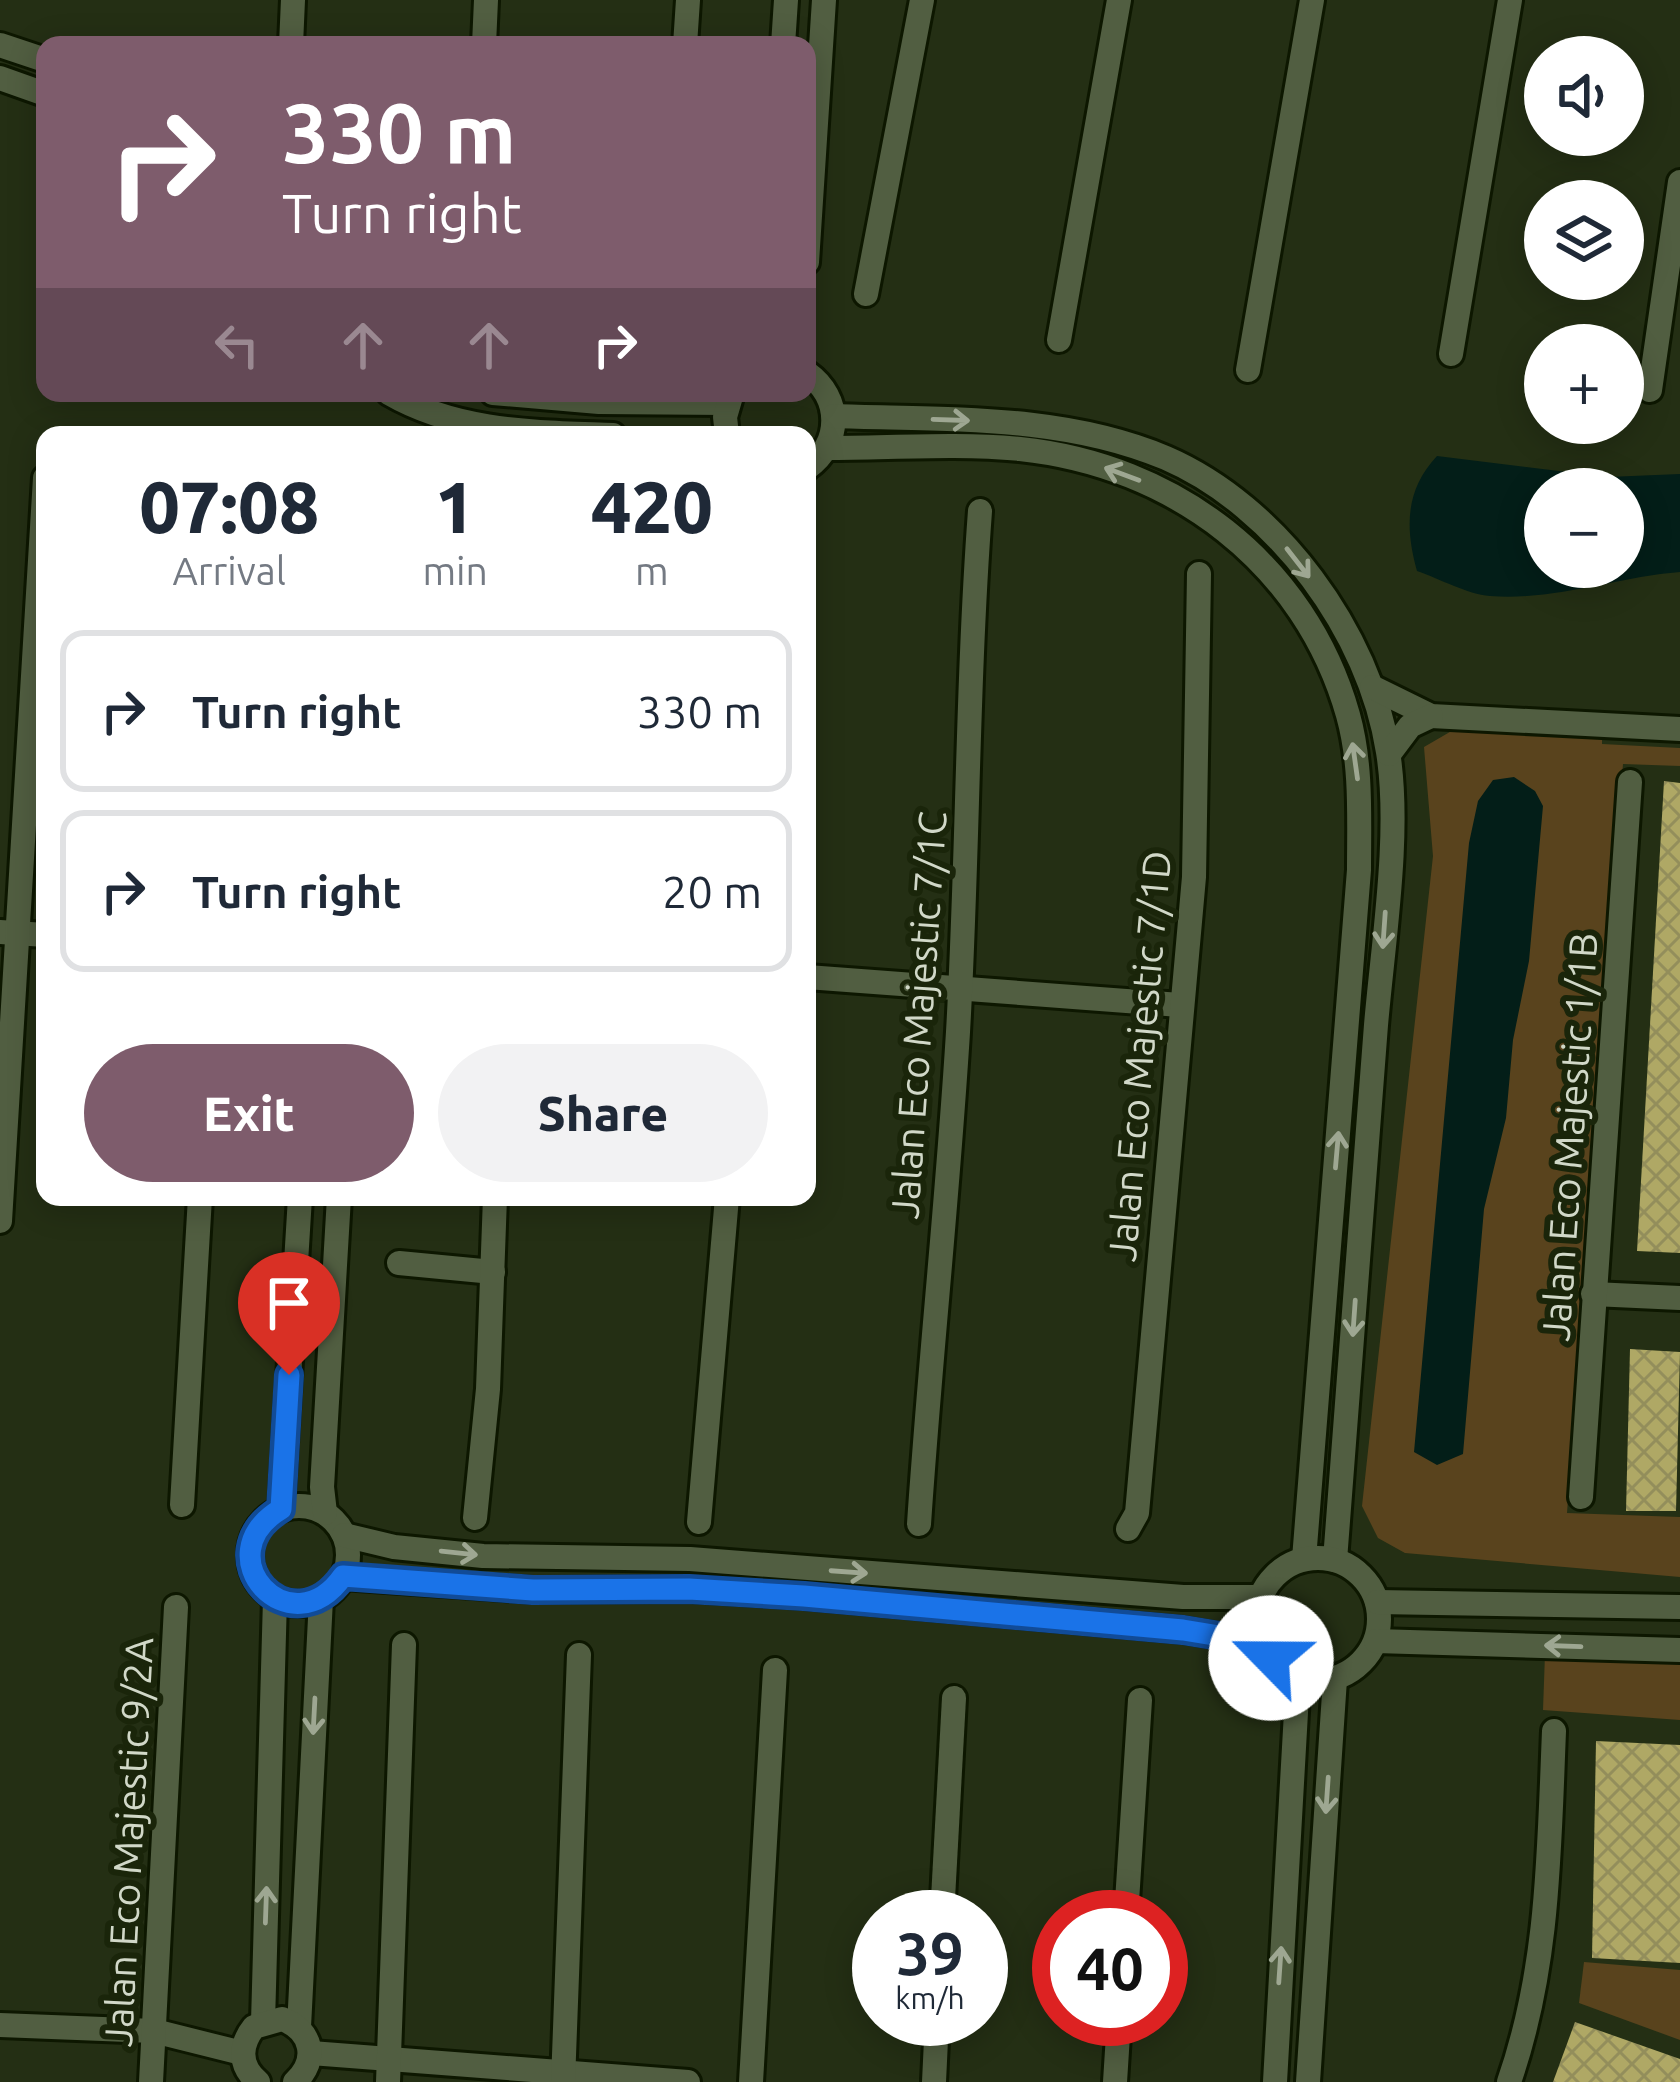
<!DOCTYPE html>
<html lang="en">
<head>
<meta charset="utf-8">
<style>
  :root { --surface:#fff; --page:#f2f2f3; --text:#1f2937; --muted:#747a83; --line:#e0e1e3; --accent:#7e5c6c }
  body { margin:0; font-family:Ubuntu,sans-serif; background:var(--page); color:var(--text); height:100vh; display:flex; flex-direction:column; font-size:45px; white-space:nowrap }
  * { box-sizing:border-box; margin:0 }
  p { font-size:39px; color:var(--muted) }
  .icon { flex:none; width:66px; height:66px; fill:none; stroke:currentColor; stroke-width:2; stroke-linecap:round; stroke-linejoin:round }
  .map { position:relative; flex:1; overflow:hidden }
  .sheet { position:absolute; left:36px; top:426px; width:780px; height:780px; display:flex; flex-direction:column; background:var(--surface); border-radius:24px; box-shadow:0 6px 30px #0003 }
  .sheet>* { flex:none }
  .top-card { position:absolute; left:36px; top:36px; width:780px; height:366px; border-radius:24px; box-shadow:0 6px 30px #0003; background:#7e5c6c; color:#fff; overflow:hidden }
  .buttons { position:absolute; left:1524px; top:36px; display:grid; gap:24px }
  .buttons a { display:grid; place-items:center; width:120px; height:120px; border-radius:50%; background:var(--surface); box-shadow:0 6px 30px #0003; font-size:60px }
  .speed { position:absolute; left:852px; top:1890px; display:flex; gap:24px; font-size:60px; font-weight:700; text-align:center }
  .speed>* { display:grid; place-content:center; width:156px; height:156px; border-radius:50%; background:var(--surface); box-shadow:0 6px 30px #0003; line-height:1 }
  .speed small { font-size:30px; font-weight:400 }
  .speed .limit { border:18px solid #d22; background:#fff; color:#111 }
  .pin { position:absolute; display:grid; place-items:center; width:102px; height:102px; color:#fff; margin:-123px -51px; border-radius:50% 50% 50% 0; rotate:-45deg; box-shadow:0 0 12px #0007 }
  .pin .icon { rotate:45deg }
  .me { position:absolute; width:132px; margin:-66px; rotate:293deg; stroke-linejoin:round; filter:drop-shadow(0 0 9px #0008) }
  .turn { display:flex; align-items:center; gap:42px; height:252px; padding:0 48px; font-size:54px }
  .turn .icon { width:156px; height:156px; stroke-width:2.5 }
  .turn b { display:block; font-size:84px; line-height:102px }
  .lanes { display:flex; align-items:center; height:114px; padding:0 48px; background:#0003; justify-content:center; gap:60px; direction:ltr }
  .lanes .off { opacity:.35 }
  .eta { display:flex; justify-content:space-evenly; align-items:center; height:204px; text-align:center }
  .eta b { font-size:72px; font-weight:800; line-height:84px }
  .cta { display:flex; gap:24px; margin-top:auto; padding:24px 48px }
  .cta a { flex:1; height:138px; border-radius:72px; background:var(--accent); color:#fff; font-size:48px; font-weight:800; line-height:138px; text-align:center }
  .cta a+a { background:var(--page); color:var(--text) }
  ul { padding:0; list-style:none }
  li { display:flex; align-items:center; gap:36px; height:162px; margin:0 24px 18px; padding:0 24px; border:6px solid var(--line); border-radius:24px }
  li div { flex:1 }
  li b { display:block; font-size:45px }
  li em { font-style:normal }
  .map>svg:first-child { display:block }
  .green { fill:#59431d }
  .water { fill:#031e18; fill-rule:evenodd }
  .building { fill:url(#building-cross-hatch) }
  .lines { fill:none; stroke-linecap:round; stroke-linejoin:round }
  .minor-casing { stroke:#0d1700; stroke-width:30 }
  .minor { stroke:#515e41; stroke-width:24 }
  .oneway { stroke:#9ea792 }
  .route-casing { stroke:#114b97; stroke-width:30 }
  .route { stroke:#1a73e8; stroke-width:21 }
  .labels { text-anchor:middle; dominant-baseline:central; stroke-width:12; stroke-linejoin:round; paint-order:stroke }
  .street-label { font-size:39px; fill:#d1d8c8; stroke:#1a250a }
</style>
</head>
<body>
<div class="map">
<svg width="1680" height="2082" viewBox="0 0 1680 2082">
  <defs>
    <pattern id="building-cross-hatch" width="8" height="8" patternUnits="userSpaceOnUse" patternTransform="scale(3)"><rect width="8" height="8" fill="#afa865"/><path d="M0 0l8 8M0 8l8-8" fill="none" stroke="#938e5b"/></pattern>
  </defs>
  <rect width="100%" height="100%" fill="#242f14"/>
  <g class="green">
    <path d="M1455 729 1602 732V744L1680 748V766L1623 764 1567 1513 1680 1517V1577L1405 1553 1378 1538 1362 1506 1433 856 1424 747Z"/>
    <path d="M1545 1654 1680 1659V1720L1543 1710Z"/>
    <path d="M1584 1962 1680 1970V2040L1579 2003Z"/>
  </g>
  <g class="water">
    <path d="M1437 456 1608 477 1680 474V572C1616 577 1555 601 1490 596 1467 594 1440 579 1417 571 1405 528 1405 490 1437 456ZM1545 489H1623V567H1545Z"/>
    <path d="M1514 777 1535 791 1543 806 1529 961 1513 1040 1506 1118 1484 1209 1463 1454 1437 1465 1414 1452 1469 843 1478 801 1493 780Z"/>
  </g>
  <g class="building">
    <path d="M1664 781 1680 783V1253L1637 1251Z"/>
    <path d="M1630 1349 1680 1352 1676 1511H1626Z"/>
    <path d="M1596 1741 1680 1745V1963L1592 1958Z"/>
    <path d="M1575 2022 1680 2059V2082H1553Z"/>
  </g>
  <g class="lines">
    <defs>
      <g id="minor">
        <path d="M0 45 45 60"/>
        <path d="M291 45 293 0"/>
        <path d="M484 45 486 0"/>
        <path d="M685 45 688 0"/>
        <path d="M783 45 786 0"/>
        <path d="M0 78 45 94"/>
        <path d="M807 262 824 0"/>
        <path d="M866 294 922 0"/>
        <path d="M1059 340 1119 0"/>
        <path d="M1451 354 1510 0"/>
        <path d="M1248 370 1312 0"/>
        <path d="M807 373C842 398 842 443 807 468"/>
        <path d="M1650 390 1680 182"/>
        <path d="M389 393C458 433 536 432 613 435"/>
        <path d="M493 393 599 402 727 403"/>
        <path d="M834 416C945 420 1062 414 1166 458 1277 506 1370 633 1388 752 1401 832 1383 943 1376 1025 1363 1203 1349 1381 1335 1560"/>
        <path d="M727 435 725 417 732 393"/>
        <path d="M827 448C891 448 957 443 1020 449 1174 465 1305 563 1348 715 1362 765 1359 819 1359 870L1304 1559"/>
        <path d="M1372 687 1431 716 1680 729"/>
        <path d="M1389 754 1410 726 1431 716"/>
        <path d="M0 932 45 935"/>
        <path d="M807 977 1180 1005"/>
        <path d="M0 1221 45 478"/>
        <path d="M399 1263 493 1272"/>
        <path d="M1593 1294 1680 1298"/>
        <path d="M1581 1497 1630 782"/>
        <path d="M182 1505 200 1197"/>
        <circle cx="299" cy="1555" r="49"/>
        <path d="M281 1509 300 1197"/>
        <path d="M325 1513 322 1487 339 1197"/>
        <path d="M475 1518 488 1389 495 1197"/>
        <path d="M699 1522 727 1197"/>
        <path d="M919 1524C930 1360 948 1196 958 1032 968 858 967 685 980 511"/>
        <path d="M1128 1529 1137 1513 1194 877 1199 574"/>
        <path d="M344 1535 394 1547 483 1556 690 1559 1183 1597H1261"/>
        <circle cx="1318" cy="1619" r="61"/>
        <path d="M343 1577 533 1590 689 1589 804 1596 1183 1630 1262 1643"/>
        <path d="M1377 1602 1680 1607"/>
        <path d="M1376 1641 1680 1650"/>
        <path d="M942 1917 954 1698"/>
        <path d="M1126 1917 1140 1700"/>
        <path d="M263 2022 275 1599"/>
        <path d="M0 2025 154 2031 242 2053"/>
        <path d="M299 2027 321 1599"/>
        <path d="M311 2053 688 2082"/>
        <path d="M151 2082 176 1607"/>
        <path d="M258 2082C239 2066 239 2046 254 2027L282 2019C312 2030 319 2060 295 2082"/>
        <path d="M388 2082 404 1645"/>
        <path d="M563 2082 579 1655"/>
        <path d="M751 2082 775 1670"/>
        <path d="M934 2082 937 2019"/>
        <path d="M1115 2082 1119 2019"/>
        <path d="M1275 2082 1298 1677"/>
        <path d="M1308 2082 1335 1679"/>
        <path d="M1509 2082C1549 1967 1549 1851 1554 1731"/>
      </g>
    </defs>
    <use href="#minor" class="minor-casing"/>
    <use href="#minor" class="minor"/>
  </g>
  <defs><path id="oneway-shaft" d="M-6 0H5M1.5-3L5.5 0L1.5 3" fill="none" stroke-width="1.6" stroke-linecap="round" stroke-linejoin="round" transform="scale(3)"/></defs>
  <g class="oneway">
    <use href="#oneway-shaft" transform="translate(951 420) rotate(2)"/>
    <use href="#oneway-shaft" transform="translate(1122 474) rotate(-160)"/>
    <use href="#oneway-shaft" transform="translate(1298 563) rotate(52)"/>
    <use href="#oneway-shaft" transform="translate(1355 761) rotate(-98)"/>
    <use href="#oneway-shaft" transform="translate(1384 930) rotate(94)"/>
    <use href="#oneway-shaft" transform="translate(1337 1150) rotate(-85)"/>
    <use href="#oneway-shaft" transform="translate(1354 1318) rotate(94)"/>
    <use href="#oneway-shaft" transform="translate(459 1553) rotate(6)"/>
    <use href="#oneway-shaft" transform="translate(849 1572) rotate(4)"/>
    <use href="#oneway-shaft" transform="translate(1563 1646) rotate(-178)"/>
    <use href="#oneway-shaft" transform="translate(314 1716) rotate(93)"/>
    <use href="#oneway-shaft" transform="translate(1327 1795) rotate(94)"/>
    <use href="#oneway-shaft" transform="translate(266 1905) rotate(-88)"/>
    <use href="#oneway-shaft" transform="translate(1280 1965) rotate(-86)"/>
  </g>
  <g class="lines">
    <defs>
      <path id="route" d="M289 1375 281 1509C203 1556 291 1650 343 1576L533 1590 689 1589 804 1596 1183 1630 1262 1643 1271 1658"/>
    </defs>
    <use href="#route" class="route-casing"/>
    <use href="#route" class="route"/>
  </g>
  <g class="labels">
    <g class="street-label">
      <text transform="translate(918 1015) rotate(-86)">Jalan Eco Majestic 7/1C</text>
      <text transform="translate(1139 1056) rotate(-85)">Jalan Eco Majestic 7/1D</text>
      <text transform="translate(1569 1137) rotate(-86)">Jalan Eco Majestic 1/1B</text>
      <text transform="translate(128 1842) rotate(-87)">Jalan Eco Majestic 9/2A</text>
    </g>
  </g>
</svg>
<div class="buttons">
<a><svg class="icon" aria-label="sound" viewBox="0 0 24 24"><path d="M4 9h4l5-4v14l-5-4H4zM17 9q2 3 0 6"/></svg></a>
<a><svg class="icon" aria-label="layers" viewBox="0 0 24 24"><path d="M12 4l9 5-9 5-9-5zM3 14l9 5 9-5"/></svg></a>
<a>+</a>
<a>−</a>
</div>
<div class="speed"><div>39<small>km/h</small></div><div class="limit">40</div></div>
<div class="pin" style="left:289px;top:1375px;background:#d93025"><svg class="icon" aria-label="arrive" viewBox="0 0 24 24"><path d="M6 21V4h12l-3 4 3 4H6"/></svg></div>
<svg class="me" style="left:1271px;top:1658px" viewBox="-20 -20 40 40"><circle r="19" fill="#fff"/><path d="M0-13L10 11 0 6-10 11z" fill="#1a73e8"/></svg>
<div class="top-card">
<div class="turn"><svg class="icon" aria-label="right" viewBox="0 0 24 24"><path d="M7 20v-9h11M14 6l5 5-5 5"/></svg><div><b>330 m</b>Turn right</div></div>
<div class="lanes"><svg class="icon off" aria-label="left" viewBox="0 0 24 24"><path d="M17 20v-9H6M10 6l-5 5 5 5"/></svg><svg class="icon off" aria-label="ahead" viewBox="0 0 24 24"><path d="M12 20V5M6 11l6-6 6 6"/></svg><svg class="icon off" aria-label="ahead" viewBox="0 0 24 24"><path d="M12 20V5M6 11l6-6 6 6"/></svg><svg class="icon" aria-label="right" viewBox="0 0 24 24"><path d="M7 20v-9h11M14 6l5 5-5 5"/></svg></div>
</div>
<section class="sheet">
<div class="eta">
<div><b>07:08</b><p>Arrival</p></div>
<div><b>1</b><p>min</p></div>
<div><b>420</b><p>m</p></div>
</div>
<ul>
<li><svg class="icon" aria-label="right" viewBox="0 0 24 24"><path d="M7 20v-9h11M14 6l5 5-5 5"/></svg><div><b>Turn right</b></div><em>330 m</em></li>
<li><svg class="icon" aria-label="right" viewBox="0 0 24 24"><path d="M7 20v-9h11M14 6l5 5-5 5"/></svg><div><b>Turn right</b></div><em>20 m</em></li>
</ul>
<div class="cta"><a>Exit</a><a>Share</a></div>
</section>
</div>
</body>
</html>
